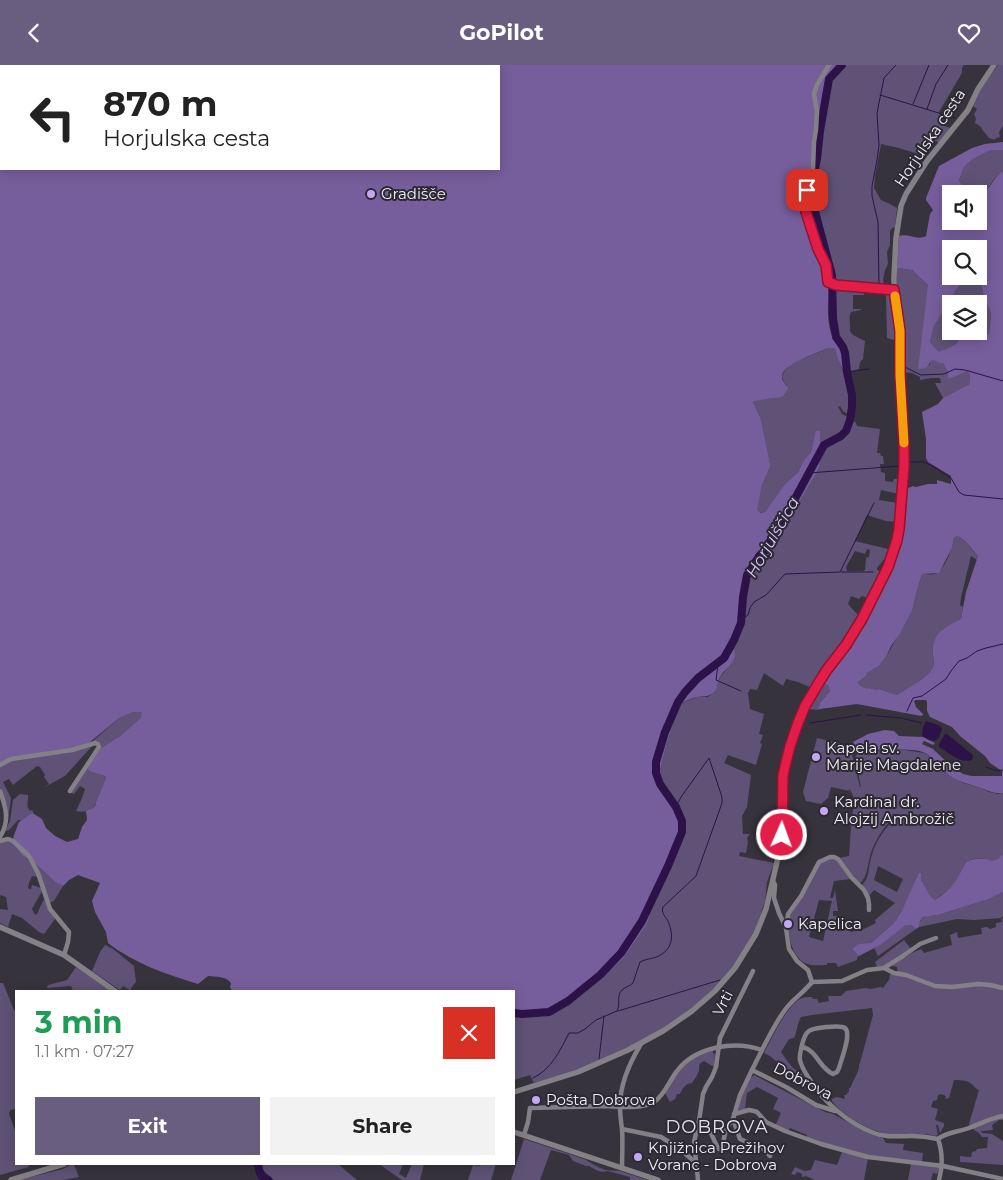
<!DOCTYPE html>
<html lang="en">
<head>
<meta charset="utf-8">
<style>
  body { margin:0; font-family:Montserrat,sans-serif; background:#f2f2f2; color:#222; height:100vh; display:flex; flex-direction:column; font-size:19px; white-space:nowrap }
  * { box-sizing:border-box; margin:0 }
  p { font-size:16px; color:#767676 }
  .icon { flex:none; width:28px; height:28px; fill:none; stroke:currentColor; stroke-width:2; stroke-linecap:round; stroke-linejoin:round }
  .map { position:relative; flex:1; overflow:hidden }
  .sheet { position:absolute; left:15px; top:925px; width:500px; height:175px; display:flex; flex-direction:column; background:#fff; border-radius:0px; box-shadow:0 2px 12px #0003 }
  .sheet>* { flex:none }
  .hud { position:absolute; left:0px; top:0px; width:500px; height:105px; box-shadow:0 2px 12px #0003; background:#fff; color:#222; overflow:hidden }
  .buttons { position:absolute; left:942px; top:120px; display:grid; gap:10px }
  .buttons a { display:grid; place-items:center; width:45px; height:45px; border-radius:0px; background:#fff; box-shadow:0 2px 12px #0003; font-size:25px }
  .pin { position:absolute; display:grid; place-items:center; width:42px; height:42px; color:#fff; margin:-21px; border-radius:10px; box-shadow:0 2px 8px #0006 }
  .me { position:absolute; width:55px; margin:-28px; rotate:2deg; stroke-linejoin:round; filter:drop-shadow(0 0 4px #0008) }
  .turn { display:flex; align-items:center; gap:18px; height:105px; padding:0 20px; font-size:22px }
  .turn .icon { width:65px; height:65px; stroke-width:2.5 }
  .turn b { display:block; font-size:35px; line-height:42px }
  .round { display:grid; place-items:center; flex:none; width:52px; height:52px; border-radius:0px; background:#f2f2f2 }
  .summary { display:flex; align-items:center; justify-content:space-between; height:85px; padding:0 20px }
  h1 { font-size:30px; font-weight:700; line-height:38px; color:#1e9e55 }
  .button { display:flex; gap:10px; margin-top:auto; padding:10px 20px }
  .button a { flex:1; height:58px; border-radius:0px; background:#6a5e80; color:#fff; font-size:20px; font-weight:700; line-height:58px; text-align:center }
  .button a+a { background:#f2f2f2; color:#222 }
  header { display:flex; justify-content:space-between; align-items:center; height:65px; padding:0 20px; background:#6a5e80; color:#fff; font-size:22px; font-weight:700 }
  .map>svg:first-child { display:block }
  .green { fill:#5f5276; fill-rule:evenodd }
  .forest { fill:#765e9c; fill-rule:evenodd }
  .water { fill:#2c1249 }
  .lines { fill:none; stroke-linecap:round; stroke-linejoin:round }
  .stream { stroke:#2c1249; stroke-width:1 }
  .river { stroke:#2c1249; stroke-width:8 }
  .minor { stroke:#838186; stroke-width:4.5 }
  .tertiary { stroke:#838186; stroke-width:5.5 }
  .route-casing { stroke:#92132f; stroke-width:12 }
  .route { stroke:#e11d48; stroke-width:9 }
  .slow { stroke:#f59e0b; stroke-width:9 }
  .poi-dot { fill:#c3a7f2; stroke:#2c2932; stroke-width:2 }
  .labels { text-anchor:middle; stroke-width:4; stroke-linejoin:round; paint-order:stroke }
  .street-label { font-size:15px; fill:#f0eef4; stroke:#2c2932 }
  .poi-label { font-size:15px; fill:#f0eef4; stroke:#2c2932; text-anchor:start }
  .water-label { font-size:16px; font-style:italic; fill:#dac7fd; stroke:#2c2932 }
  .quarter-label { font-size:18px; letter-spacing:1px; fill:#e6e2ed; stroke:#2c2932 }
</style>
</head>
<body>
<header><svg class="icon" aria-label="back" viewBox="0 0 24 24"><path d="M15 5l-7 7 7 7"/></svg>GoPilot<svg class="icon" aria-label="heart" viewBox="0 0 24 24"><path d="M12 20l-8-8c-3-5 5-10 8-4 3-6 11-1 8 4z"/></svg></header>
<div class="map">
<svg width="1003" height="1115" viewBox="0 0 1003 1115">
  <rect width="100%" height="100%" fill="#36333c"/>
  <g class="green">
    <path d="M849,0H964L962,3V8L939,47L943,61L951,63L938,79L937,76H935L926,88L927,91L929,90L928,92L899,83L881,79L875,111L874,123L881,135L890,139L897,143L895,162L891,164L890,167V180L887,187L888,199L885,205L883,215L884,219L881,222H877L876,220L865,218L862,221L834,217C840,205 819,156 815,140C813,132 812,122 814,114C816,105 819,97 821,88C821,83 821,78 821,72C822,67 823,62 824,57C824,47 820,36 823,27C826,18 842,4 849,0Z"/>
    <path d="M998,0H1003V61L999,67L1000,72L996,73L995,75L989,73C988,71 986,70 985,68C980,63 984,63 975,58L976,54L974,49L977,44L973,41L982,22Z"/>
    <path d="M1001,84L1003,85V106L995,113L985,127C974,130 965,125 959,115L964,102L973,94L991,85Z"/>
    <polygon points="897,203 912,205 928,220 929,301 931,296 934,294 943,298 948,308 967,306 970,310 969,320 968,322 956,326 943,333 935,318 941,318 940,313 932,313 920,315 920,312 912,308 903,307 902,266 897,231"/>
    <path d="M963,211H979L981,215L983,229L991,249L989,268L984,273L960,275L951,283L938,286L930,277L934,261L940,252L953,236L955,226L959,222L962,217ZM951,239H979V266H951Z"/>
    <path d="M835,224L864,228V230H853V244H861V245L851,247C848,254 851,260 850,266L853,270L865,276L863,294L860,297L859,304L852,306L848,304C848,297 848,287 844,281C842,277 838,273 837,268C833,255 834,237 835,224Z"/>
    <polygon points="880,225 891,227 897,262 897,290 894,288 894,275 887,273 886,231 884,228 880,227"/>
    <path d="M828,283H832L835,284L851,329L849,350L843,346L840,341L838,342L842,349L848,352C841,374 836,368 820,379V366L817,365L815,368L811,387L804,395L798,407L784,420L765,447L763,448L759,447L756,445L762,420L770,402V398L761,354L753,337L754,335L773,333L787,320L784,317L782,311C788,295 813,291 828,283Z"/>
    <path d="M852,354L856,358L857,361L880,364L877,388H880L881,391H883L884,399H880L881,407L885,408V416L893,417L894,414H900L899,429L881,425L879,435L898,438L897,457L886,456L867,450L855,476L892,485L890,490L885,493L877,503V505L883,508L870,534L862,531L859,534L851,531L848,539L858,550L856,559L843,581L812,623L798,617L786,614L783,621L764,608L757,625L750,624L748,628L750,644L764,649L759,669L763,670L760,678L762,679L756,700L728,690L724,698L751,710L747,742L742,751L743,769H750L747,773L748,778L746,788L740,787L739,791L774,798L767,817L765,836L756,864L739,894L715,923L698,938L682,950L646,974L575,1006L534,1018L530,1010L514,1015V950H542L560,944L571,932L601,914L624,893L647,859L650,851V844L660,822L665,812L678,742L667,727L659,710L666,681L670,669L669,657L670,646L678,640L687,636L697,632H708L714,627L720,612L731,599L734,593L732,576L736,572L740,569C742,565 745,559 745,554C745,532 743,513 759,495H764L769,491L820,396C818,378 836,379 845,369C849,365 850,360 852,354ZM867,484L870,485L869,492L866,493L865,505L863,506H847L846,502L855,486L865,489Z"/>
    <path d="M957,471C967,475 970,484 978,491L977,495L971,491C969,497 969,502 967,507C965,518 961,529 960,540L963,542L961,555C946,562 931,569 933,588C933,593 935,599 932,604C926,614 907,623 897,630L879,624L877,625L869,623L868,625C864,623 859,622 858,617L866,611L867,608L879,601L886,592L912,546L916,529L922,509C926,509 931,510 935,509C944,506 953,483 954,473Z"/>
    <path d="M824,618L828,619L830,626L820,638L818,645L809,644C813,634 816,624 824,618Z"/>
    <polygon points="133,647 142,647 142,653 120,671 101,683 100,678 98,676 93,676 118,654"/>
    <path d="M817,673L850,681L860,722H861L855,693L858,687L856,684L852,685L851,681L854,679C862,682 870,682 878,686L884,682L888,685L898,684L924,688L932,693L944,707L963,718L981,723L989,727L998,729L1003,728V789L999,794L992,797C985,791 973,793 966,797L958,815L949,824L935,835C927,830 927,821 921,815V808H920L901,847L894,858L871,878L854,882L852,884L859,891L857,893V895L838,902L836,898H827V900C821,900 812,901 807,899C789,891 788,866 789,849L819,800C824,794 828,794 836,794L851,814L834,816L830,833H833L835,825L838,846H833V851H839L840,860H850L851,867L858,865L860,866L876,858L875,855L895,838L874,825L869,831L862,820C870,813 868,800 872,790C875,779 882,767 890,759L889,757C882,765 876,775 872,785C868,794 868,813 860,818L852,812L839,793L849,791L851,762L850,760L855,736L850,724H849L850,726L831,722L828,733L821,739L806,736L803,727ZM878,801L903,814L897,827L874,815ZM819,835L832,836L823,876L809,872Z"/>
    <polygon points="93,680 65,711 43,723 49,719 44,712 45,710 40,702 37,701 13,720 9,714 3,717 11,733 8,754 5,738 0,722 0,702 10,696 47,690 66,688"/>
    <path d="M87,701L106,712V713L96,737C96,746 83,748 76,746L82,733L85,724L80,721L74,729L71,728V727Z"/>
    <path d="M20,729L28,730C29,736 25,740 30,746L32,745L34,749H30L22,755H18L9,765L5,766L10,756L13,735Z"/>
    <polygon points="5,776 15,777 18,785 30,794 38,812 32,811 29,818 28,823 30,824 31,824 32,820 41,823 42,826 32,844 35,850 37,849 44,834 55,854 44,869 39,867 22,853 12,849 8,862 0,858 0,844 8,845 6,832 0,830 0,777"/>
    <polygon points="36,800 55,817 63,821 54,836 49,838"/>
    <path d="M1003,827V851L1001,853L974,855L957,854L919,862C921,848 927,852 938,850L989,834Z"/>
    <polygon points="1003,853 1003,922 997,920 940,921 898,907 897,902 893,901 892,900 912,888 921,884 924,888 952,880 950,870 957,867 958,873 982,869 981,863 987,862 990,864 996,862 996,858 1002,857 1001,854"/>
    <polygon points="906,860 911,860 916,864 878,891 874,883"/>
    <polygon points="904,875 911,884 886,901 877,902 875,897"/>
    <polygon points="105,880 113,884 134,901 136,917 131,923 131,926 123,921 120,925 92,906 100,887"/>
    <polygon points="76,902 112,926 73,926 71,921 47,923 48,920 67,915"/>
    <path d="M890,909L904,911L932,921L978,920L1003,924V1049L970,1062L969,1059L979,1025C974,1023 974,1020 970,1018C967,1015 958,1015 954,1015L949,1033L945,1034L946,1031L941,1029L938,1030L937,1035L933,1036L931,1042L938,1044L935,1055L944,1058V1061L940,1068L938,1060H936L938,1070L935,1071L927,1069H885C867,1064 843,1051 832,1036V1034L836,1032L845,1034L844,1030H846L849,1026V1023L851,1022C853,1014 860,1007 859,999L860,998L873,950L872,943L812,950L801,952C797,959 797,967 794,973L789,974L781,987L788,997L793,1003L801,1008L809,1020L807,1021L770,991L764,988C771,974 787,941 800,934C804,932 807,932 812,932L813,934H817L819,938L829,936L828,931H841L846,926L866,923L870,924L881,922L883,923L889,915Z"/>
    <polygon points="0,918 3,918 14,945 16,947 16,1044 10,1045 9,1049 16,1068 16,1099 28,1099 29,1102 0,1110"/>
    <path d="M713,985V988L715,989L714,1002L704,996C697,1000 700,1000 699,1005C698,1010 694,1015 691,1019L690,1018C685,1020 682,1024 680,1029H677L675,1034L670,1037L665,1028C671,1018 678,1004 687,997C694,991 705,988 713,985Z"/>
    <path d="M754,1010L825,1047L833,1049L868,1068L883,1073L886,1078L904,1079L903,1085L923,1088L922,1097L868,1091L836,1083L807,1072V1070L790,1063L788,1066L775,1061L781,1048L773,1044L778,1033L757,1022L747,1028L745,1044L738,1045C739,1033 744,1017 754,1010Z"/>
    <polygon points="1003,1052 1003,1055 999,1055 992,1060 993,1065 981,1066 982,1068 992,1069 1003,1076 1003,1100 960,1097 960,1091 971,1092 972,1087 976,1086 977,1084 987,1083 988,1072 982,1072 979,1068 974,1065 974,1063"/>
    <polygon points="524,1074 584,1094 596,1101 605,1105 620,1106 647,1115 630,1115 630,1112 608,1106 602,1107 596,1105 589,1101 586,1101 573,1096 569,1090 551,1085 540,1115 511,1115"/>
    <polygon points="842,1087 868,1093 864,1115 815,1115 806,1111 802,1112 802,1109 797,1107 795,1110 791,1109 795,1102 805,1106 811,1105 815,1095 837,1100"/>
    <polygon points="72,1099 74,1100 79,1112 63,1115 19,1115 63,1104"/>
    <polygon points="261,1099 340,1099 339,1100 357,1115 274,1115 262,1104"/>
    <polygon points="379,1099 403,1099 399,1109 406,1113 412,1099 424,1099 420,1115 402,1115"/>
    <polygon points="481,1099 496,1099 491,1115 468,1115 473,1100 480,1101"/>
    <polygon points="911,1099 940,1102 937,1109 933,1108 931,1115 908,1115"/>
  </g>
  <g class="forest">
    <path d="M0,0H849C842,4 826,18 823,27C820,36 824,47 824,57C823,62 822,67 821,72C821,78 821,83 821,88C819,97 816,105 814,114C812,122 813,132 815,140C819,156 840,205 834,217L831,216C828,233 826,251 831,268C833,273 837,276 840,280C845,286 845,300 844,307L838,294L835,284L832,283H828C818,288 779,300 782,313C783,318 787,319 788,324L783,331L781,332L754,336L753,337L761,354L770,398V402L762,420L757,445L761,448L765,447L784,420L798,407L804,395L811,387L815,368L817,365L820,366V379C818,385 820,391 820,397C819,402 817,406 815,410L783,464L769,491L766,495H759C749,506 745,523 744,538C744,545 746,553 744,561C742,570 736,569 733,575C730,580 735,585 735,590C734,600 724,604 720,612C717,616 718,622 715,626C710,632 704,631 697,632C688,634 677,640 670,646L669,657L670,669L666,681L659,710L667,727L678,742L683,755L684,763L680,778L673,795L650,844V851L647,859L624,893L601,914L571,932L560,944L542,950H514V926H232L230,922L231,918C226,911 216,912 208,911L198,919C166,909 135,899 108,878L106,867L95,847L92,836L100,818L78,810L69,815L63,821L55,817L30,794L23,791L18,785L13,774L14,770L19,757L30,749H34L42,754L46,763L55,771L67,777L78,774L82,762L87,755L86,746C92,744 96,743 96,737L106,713L105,711L90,706L88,704L89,700L101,683L120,671L141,653L142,647H133L118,654L90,677L71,684L0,698ZM1,1H499V104H1Z"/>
    <path d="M1003,77V85H991L973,94L964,102L959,115C965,125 972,127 983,129C991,122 994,112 1003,106V728C994,729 989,726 981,723C968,719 955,716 945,707C938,701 934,693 925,688C917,684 906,685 898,684L896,686H890L884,682L876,686C871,682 860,682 854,679L853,677L868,669L885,665L894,666L899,671L923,672L935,678L933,680L924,676L922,679L933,684L950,700L963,709L971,711H1002V706L990,698L985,691L960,671L952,662L930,652L927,646V637L926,635H916L914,636L916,642L923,649V650L921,651L857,639L820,644L818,645L820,638L830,626L828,620L824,618L864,557L877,533L895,494L898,479L904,425L913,421L916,422L928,419H937V415L951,419V411L928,397L926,393V374L922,347L938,339L943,333L956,326L969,320L970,310L967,306L949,314L948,313V308L943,298H939L934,295L931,296L926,303L918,304L928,220L912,205L897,203L899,171C908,168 918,176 926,171L930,149L933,145L926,135V133L939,101L972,83L985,79ZM951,129H979V156H951ZM951,184H979V211L981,215L983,229L991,249L989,268L984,273L959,275C954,282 947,284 938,286L930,277L934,261L940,252L953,236L955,226L959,222L962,217L963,211H951ZM957,471C967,475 971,484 978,491L966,527L961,554C946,562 931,568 933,588C933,593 935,599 932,604C926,614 907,623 897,630L879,624L877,625L869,623L868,624C864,623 859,621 858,617L866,611L867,608L879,601L886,592L891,581L899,570L912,546L916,529L922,509L939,508L952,483L954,473Z"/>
    <path d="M1003,789V827L989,834L938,850L923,852L920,856L919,862L916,864L911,860H906L880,880L859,891L852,884L854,882L859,879L871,878L894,858L901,847L919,808H921V815C927,821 927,830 935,835C953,823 957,815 966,797C973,793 985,792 992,796L998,794Z"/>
  </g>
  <g class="water">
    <path d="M926,656L938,660L942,663C938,679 934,678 922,671L923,662Z"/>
    <path d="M945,669H947L973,690L972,695C961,699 949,688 939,682V679Z"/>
  </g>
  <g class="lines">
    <g class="stream">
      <polyline points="880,30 955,53"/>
      <polyline points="913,39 929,0"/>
      <polyline points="927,44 936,19 948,0"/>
      <polyline points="879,220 878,157 872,131 872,121 877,95 879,80 877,48 884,13 896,0"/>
      <polyline points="832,222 875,228 877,227"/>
      <polyline points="905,302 921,310 944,309 955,304 965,305 1003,316"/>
      <polyline points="847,307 869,304"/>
      <polyline points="908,397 924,397 932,401 951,413 959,427 964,430 1003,434"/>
      <polyline points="809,408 900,401"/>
      <polyline points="841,507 873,507"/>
      <polyline points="741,555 748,550 750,543 754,537 766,530 785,509 840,507 874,438"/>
      <polyline points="718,599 716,615 741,626"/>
      <polyline points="907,646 913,633 922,631 946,614 951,606 959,596 967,593 977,586 986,583 1003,579"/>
      <polyline points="866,650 901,653 922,658"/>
      <polyline points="810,658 861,650"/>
      <polyline points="986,702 997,706 1003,705"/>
      <polyline points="618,946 720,915"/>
      <polyline points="599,994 604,951"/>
      <path d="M533,1013C551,1005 561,984 569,968H578L585,964L596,955L617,946C621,938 616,931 622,925C625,922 630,921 633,918L640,897C647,893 656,894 662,889C674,881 673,868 668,856C665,851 661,848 663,842L696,811L722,738V732L709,693L681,732L676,742"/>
    </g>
    <g class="river">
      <polyline points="514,948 522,949 549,947 568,936 600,910 621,888 642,856 668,801 682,767 682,756 676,742 660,719 656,708 656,697 665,667 678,637 685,627 698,613 724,593 734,575 741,558 743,532 747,510 760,490 766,485 774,467 784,454 824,380 841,371 846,366 850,355 852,342 852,330 847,307 845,288 843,282 836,272 833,253 832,210 810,128 817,94 820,66 829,14 842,0"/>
      <path d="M258,1099C260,1108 259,1111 268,1115"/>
    </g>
    <g class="minor">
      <polyline points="829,0 817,20 814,29 817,47 816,65 814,77 813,104 805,135 806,147 811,166 817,184 826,200 828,217 836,220 894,225"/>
      <polyline points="0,700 11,694 72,685 95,678 98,679 99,682 70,726"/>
      <path d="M0,726C6,743 10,756 0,772"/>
      <polyline points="0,776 8,774 13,776 29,791 38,808 50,844 69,867 68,877 64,890"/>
      <polyline points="786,863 788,849 801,831 819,797 830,792 834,792 838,794 852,813 864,825 868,833 869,839 869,845"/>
      <polyline points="884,903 894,908 906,910 935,921 952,922 978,919 990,920 1003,923"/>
      <polyline points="812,917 842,916 867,905 884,903 903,891 920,879 936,873"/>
      <path d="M802,982C817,985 819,1003 833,1009L837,1007L839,1003C841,995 852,969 845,963C840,960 832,962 826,962C811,964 806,963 802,980C801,985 799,990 800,995C801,1001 805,1007 808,1012C824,1037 846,1057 874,1068C886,1073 899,1071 911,1071C921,1071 929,1072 938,1074C943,1088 943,1100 939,1115"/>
      <polyline points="762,985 752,1005 786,1022 816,1040 835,1046"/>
      <polyline points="734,1049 749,1045 754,1046 757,1047 766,1057 785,1066 821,1079 868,1092 943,1101 1003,1114"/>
      <polyline points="733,1054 740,1074 763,1084 770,1091"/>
      <path d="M699,1056C710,1059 712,1073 717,1081L719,1084H722L726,1063L733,1054L740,1030L752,1005"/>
      <polyline points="622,1064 661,1072 680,1084 696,1098"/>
      <path d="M524,1070L528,1057L530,1043L608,1041C620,1042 644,1044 654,1037C665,1030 669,1016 677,1006C695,982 734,975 762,985C769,971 779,951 789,940C796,932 805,926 812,917L808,905L797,896L789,884L786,863L779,848L774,833L775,820L773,816"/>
      <path d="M938,1074C946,1067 958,1067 969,1063C980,1059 991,1053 1003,1051"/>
      <path d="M622,1103C622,1090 623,1077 622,1064C621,1057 620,1049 620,1041C620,1019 630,997 641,979"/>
      <polyline points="698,1115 694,1077 699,1056 703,1029 706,1022 712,1012 716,1002 720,973 753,906"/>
    </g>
    <g class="tertiary">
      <polyline points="0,862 64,890 115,926"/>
      <polyline points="514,1027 578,1007 628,985 663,966 692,946 715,926 735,903 756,869 766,844 780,784 783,755 783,710 789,681 801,649 811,630 826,606 846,580 873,534 891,494 897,475 899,464 904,402 900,266 894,225 894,212 896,173 901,141 906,129 927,96 968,45 978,24 994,0"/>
      <polyline points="514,1067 658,1115"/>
      <polyline points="11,1115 64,1099"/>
    </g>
  </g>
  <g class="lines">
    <defs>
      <polyline id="route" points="782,770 783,710 790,681 798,658 805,641 818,619 826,606 846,580 862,554 888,502 897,475 899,464 904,402 904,383 900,310 900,266 894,225 836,220 828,217 826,200 818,184 806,147 805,135 807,125"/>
    </defs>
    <use href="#route" class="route-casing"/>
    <use href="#route" class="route"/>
    <polyline class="slow" points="895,231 900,266 900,310 904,378"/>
  </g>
  <g class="poi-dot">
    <circle cx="371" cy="129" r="5"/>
    <circle cx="816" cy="692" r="5"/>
    <circle cx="824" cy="746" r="5"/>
    <circle cx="788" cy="859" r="5"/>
    <circle cx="536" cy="1035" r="5"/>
    <circle cx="638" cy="1092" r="5"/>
  </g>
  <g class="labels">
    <g class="street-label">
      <text transform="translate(930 73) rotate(-56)" y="5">Horjulska cesta</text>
      <text transform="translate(723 938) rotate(-63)" y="5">Vrti</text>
      <text transform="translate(803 1016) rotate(27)" y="5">Dobrova</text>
    </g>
    <g class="poi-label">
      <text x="381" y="134">Gradišče</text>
      <text x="826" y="688">Kapela sv.<tspan x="826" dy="17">Marije Magdalene</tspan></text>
      <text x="834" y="742">Kardinal dr.<tspan x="834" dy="17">Alojzij Ambrožič</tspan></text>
      <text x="798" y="864">Kapelica</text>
      <text x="546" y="1040">Pošta Dobrova</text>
      <text x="648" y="1088">Knjižnica Prežihov<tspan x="648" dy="17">Voranc - Dobrova</tspan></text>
    </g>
    <g class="water-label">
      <text transform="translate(772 472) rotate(-60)" y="6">Horjulščica</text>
    </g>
    <g class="quarter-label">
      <text x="717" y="1068">DOBROVA</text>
    </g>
  </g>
</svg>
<div class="buttons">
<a><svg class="icon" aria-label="sound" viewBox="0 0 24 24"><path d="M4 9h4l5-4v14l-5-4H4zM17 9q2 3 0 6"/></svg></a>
<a><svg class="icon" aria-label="search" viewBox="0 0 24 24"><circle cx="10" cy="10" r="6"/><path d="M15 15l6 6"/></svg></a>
<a><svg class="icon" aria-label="layers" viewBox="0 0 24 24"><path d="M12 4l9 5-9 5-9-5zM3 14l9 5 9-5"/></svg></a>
</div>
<div class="pin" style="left:807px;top:125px;background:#d93025"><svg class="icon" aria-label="arrive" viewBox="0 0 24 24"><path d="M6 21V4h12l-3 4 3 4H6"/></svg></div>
<svg class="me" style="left:782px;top:770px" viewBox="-20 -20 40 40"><circle r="17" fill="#e11d48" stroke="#fff" stroke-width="3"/><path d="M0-11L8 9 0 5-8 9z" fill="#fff"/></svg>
<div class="hud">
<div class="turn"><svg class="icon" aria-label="left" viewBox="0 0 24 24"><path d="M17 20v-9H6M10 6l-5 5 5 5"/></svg><div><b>870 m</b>Horjulska cesta</div></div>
</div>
<section class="sheet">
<div class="summary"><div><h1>3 min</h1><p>1.1 km · 07:27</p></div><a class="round" style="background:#d93025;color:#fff"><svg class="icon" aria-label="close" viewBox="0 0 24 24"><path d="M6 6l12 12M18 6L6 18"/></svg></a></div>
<div class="button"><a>Exit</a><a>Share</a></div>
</section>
</div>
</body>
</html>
